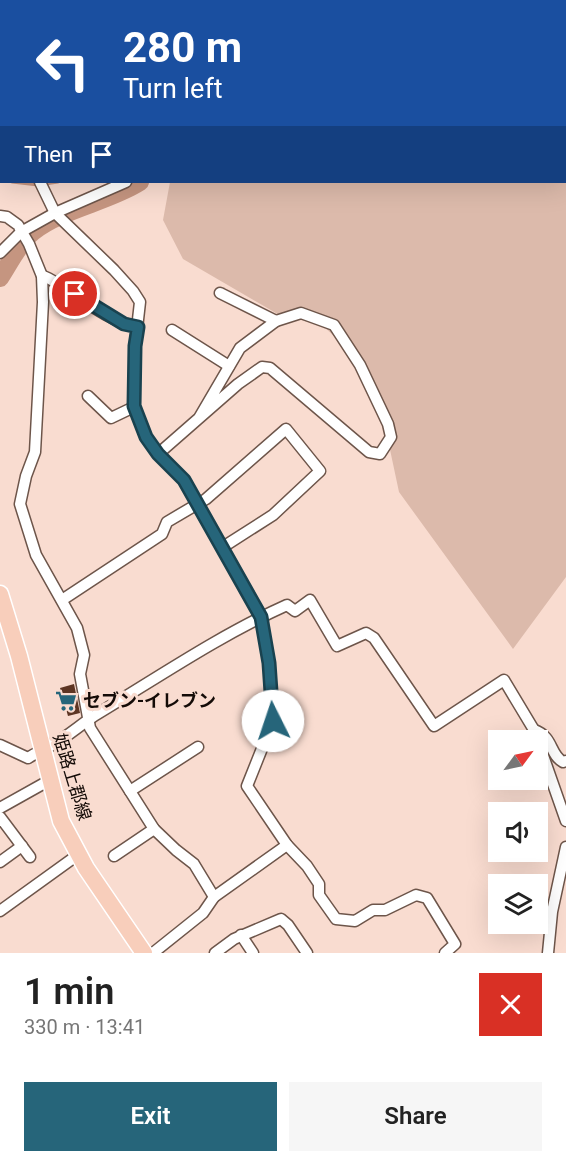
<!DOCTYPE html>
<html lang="en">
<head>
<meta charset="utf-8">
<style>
  body { margin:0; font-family:Roboto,"Noto Sans JP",sans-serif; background:#f6f6f6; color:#222; height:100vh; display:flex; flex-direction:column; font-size:22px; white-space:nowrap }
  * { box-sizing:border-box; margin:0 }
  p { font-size:20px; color:#767676 }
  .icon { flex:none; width:33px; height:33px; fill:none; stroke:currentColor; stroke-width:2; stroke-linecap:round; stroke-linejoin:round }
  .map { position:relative; height:953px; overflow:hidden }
  .details { display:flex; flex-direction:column; background:#fff; flex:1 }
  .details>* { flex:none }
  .top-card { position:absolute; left:0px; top:0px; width:567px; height:183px; box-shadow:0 6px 24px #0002; background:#1a4fa0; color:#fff; overflow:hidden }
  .needle { width:39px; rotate:57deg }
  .buttons { position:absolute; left:488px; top:730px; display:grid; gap:12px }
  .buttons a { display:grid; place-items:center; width:60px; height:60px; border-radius:0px; background:#fff; box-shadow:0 6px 24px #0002; font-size:30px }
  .pin { position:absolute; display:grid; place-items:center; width:51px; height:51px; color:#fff; margin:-26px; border:3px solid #fff; border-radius:50%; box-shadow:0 2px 6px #0007 }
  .me { position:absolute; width:66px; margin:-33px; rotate:356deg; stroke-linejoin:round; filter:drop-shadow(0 0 4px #0008) }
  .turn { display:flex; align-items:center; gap:21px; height:126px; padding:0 24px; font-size:27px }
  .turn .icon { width:78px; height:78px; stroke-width:2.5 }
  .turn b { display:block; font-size:42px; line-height:51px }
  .then { display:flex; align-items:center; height:57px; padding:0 24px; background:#0003; gap:12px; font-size:22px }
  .round { display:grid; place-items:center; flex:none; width:63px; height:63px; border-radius:0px; background:#f6f6f6 }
  .head { display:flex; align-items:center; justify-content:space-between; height:102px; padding:0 24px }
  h1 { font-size:36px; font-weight:600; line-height:45px }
  .primary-button { display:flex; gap:12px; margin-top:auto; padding:12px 24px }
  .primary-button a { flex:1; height:69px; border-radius:0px; background:#26657a; color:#fff; font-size:24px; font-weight:600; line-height:69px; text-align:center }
  .primary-button a+a { background:#f6f6f6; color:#222 }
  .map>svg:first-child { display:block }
  .green { fill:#dcbaab }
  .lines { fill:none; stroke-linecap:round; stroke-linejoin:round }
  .stream { stroke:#c59580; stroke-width:3 }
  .river { stroke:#c59580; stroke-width:18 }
  .building { fill:#5d3523 }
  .street-casing { stroke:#6d554a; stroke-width:13 }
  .primary-casing { stroke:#fff; stroke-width:19 }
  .street { stroke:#fff; stroke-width:10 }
  .primary { stroke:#f8cebb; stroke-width:16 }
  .route-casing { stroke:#19424f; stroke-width:15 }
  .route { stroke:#26657a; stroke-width:10 }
  .labels { text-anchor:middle; stroke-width:6; stroke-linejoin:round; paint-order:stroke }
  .poi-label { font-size:18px; font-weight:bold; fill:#140b07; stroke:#f9dcd0; text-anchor:start }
  .street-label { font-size:18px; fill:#140b07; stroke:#f9dcd0 }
</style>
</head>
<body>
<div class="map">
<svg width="566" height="953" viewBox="0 0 566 953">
  <rect width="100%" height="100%" fill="#f9dcd0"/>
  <g class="green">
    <polygon points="333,0 527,0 332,1"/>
    <polygon points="533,0 566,0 566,577 513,649 399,492 382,412 362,362 321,324 281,316 183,259 163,220 170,182 566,182 566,2 530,1"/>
  </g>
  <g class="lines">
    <g class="stream">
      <polyline points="312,2 313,0"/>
      <polyline points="0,179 2,180"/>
      <polyline points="12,182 38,185"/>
      <polyline points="45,184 58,182"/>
    </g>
    <path class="river" d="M0,278C10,263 19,243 33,232C62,209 109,202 140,182"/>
  </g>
  <polygon class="building" points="74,684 80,713 68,716 60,688"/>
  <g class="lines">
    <defs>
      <g id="street">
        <polyline points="276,0 277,2"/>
        <polyline points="325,2 326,0"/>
        <polyline points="0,96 2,99"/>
        <polyline points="0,133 2,132"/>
        <polyline points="40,182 55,213 114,270 133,291 140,302 135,346 134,407 146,437 158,454 184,480 261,617 269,663 273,721 247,786 287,845 307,866 319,884 319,895 336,919 355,921 373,910 385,910 416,895 427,898 455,944 445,953"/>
        <polyline points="0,216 7,217 18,225 29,244 42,276 43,302 35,452 26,476 20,504 36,555 77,628 84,655 80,674 90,728 154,829 176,850 194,864 214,897"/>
        <polyline points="0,253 21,232 55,213 126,182"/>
        <path d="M42,276C51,278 55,283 62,287C84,301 113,323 138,327"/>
        <polyline points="220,293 276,321"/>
        <polyline points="172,330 229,366"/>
        <polyline points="88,396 111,418 134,407"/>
        <polyline points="158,454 238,384 262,367 270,368 369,452 380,454 391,437 388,424 360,365 334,325 301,313 276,321 240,348 199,418"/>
        <polyline points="62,600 162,534 167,522 206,499 286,429 320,471 273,515 223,547"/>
        <path d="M534,730C554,737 549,754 563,762L566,761"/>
        <path d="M0,745L28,758C37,752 44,750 52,745C67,737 80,725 94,716C157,678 220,635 287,605L295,611L310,600L337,646L366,633L374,638L434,726L504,680L534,730L566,821"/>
        <polyline points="130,791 198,747"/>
        <polyline points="0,808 50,780"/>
        <polyline points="0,817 30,857"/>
        <polyline points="114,856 154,829"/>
        <polyline points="0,862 22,846"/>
        <polyline points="0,911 79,854"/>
        <polyline points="241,935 253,953"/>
        <polyline points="153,953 203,913 214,897 287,845"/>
        <polyline points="215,953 234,939 281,919 288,925 307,953"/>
        <polyline points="548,953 552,912 566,847"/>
      </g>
      <polyline id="primary" points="0,594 19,656 61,821 86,868 144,953"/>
    </defs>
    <use href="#street" class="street-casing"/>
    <use href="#primary" class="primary-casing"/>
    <use href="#street" class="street"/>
    <use href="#primary" class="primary"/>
  </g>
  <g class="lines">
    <defs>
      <polyline id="route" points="75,294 124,324 138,327 135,346 134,406 146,437 158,454 184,480 261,617 269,663 273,721"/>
    </defs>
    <use href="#route" class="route-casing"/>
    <use href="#route" class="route"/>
  </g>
  <defs>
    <symbol id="supermarket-bare" viewBox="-9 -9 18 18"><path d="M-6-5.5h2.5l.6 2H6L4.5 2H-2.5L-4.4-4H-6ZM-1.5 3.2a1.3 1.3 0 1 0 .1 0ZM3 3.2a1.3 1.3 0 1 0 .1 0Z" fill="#26657a" stroke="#f9dcd0" stroke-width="2.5" paint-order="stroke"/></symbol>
  </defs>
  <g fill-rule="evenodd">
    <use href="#supermarket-bare" x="51" y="686" width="30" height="30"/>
  </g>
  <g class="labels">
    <g class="poi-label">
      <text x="83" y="707">セブン-イレブン</text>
    </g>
    <g class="street-label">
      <text transform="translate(72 777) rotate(73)" y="6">姫路上郡線</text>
    </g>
  </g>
</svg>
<div class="buttons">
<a><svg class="needle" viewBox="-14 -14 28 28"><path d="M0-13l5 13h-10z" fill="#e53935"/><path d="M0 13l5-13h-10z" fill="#767676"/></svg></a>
<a><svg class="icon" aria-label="sound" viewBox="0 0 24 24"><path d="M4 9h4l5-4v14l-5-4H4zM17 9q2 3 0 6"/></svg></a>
<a><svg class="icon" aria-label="layers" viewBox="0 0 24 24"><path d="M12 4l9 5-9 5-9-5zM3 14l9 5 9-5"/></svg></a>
</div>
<div class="pin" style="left:75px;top:294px;background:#d93025"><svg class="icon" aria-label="arrive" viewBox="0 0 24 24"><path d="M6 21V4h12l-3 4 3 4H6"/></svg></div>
<svg class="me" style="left:273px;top:721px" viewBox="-20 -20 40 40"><circle r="19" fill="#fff"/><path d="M0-13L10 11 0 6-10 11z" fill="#26657a"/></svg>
<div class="top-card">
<div class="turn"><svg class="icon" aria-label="left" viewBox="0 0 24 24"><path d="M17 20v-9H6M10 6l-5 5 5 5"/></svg><div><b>280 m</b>Turn left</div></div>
<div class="then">Then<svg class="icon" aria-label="arrive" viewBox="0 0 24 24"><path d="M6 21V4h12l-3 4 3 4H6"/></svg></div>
</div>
</div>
<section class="details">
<div class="head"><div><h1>1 min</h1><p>330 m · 13:41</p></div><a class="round" style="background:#d93025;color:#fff"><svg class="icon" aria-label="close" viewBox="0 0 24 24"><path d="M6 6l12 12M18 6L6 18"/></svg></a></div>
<div class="primary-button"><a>Exit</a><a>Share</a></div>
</section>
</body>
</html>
